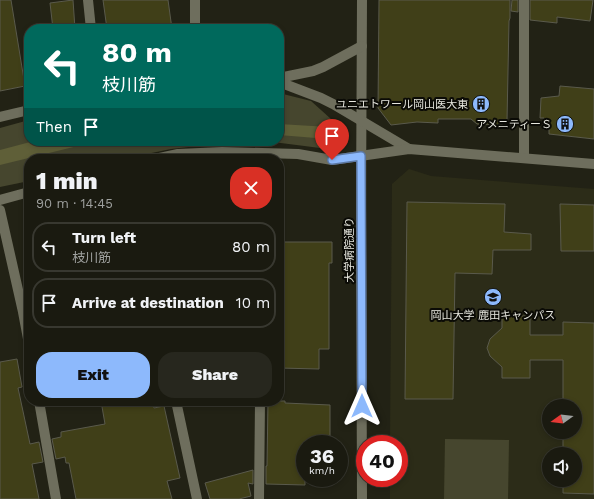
<!DOCTYPE html>
<html lang="en">
<head>
<meta charset="utf-8">
<style>
  body { margin:0; font-family:"Work Sans","Noto Sans JP",sans-serif; background:#27271e; color:#f1f3f6; height:100vh; display:flex; flex-direction:column; font-size:15px; white-space:nowrap }
  * { box-sizing:border-box; margin:0 }
  p { font-size:13px; color:#9fa19f }
  .icon { flex:none; width:22px; height:22px; fill:none; stroke:currentColor; stroke-width:2; stroke-linecap:round; stroke-linejoin:round }
  .map { position:relative; flex:1; overflow:hidden }
  .details { position:absolute; left:24px; top:154px; width:260px; height:252px; display:flex; flex-direction:column; background:#1a1a10; border-radius:16px; box-shadow:0 2px 6px #0003,0 0 0 1px #383830 }
  .details>* { flex:none }
  .hud { position:absolute; left:24px; top:24px; width:260px; height:122px; border-radius:16px; box-shadow:0 2px 6px #0003,0 0 0 1px #383830; background:#00695c; color:#fff; overflow:hidden }
  .needle { width:26px; rotate:255deg }
  .controls { position:absolute; left:542px; top:399px; display:grid; gap:8px }
  .controls a { display:grid; place-items:center; width:40px; height:40px; border-radius:50%; background:#1a1a10; box-shadow:0 2px 6px #0003,0 0 0 1px #383830; font-size:20px }
  .speed { position:absolute; left:296px; top:435px; display:flex; gap:8px; font-size:20px; font-weight:700; text-align:center }
  .speed>* { display:grid; place-content:center; width:52px; height:52px; border-radius:50%; background:#1a1a10; box-shadow:0 2px 6px #0003,0 0 0 1px #383830; line-height:1 }
  .speed small { font-size:10px; font-weight:400 }
  .speed .limit { border:6px solid #d22; background:#fff; color:#111 }
  .pin { position:absolute; display:grid; place-items:center; width:34px; height:34px; color:#fff; margin:-41px -17px; border-radius:50% 50% 50% 0; rotate:-45deg; box-shadow:0 0 4px #0007 }
  .pin .icon { rotate:45deg }
  .me { position:absolute; width:44px; margin:-22px; rotate:0deg; stroke-linejoin:round; filter:drop-shadow(0 0 3px #0008) }
  .turn { display:flex; align-items:center; gap:14px; height:84px; padding:0 12px; font-size:18px }
  .turn .icon { width:52px; height:52px; stroke-width:2.5 }
  .turn b { display:block; font-size:28px; line-height:34px }
  .then { display:flex; align-items:center; height:38px; padding:0 12px; background:#0003; gap:8px; font-size:15px }
  .round { display:grid; place-items:center; flex:none; width:42px; height:42px; border-radius:16px; background:#27271e }
  .head { display:flex; align-items:center; justify-content:space-between; height:68px; padding:0 12px }
  h1 { font-size:24px; font-weight:800; line-height:30px }
  .primary-button { display:flex; gap:8px; margin-top:auto; padding:8px 12px }
  .primary-button a { flex:1; height:46px; border-radius:16px; background:#8db9fc; color:#111; font-size:16px; font-weight:800; line-height:46px; text-align:center }
  .primary-button a+a { background:#27271e; color:#f1f3f6 }
  ul { padding:0; list-style:none }
  li { display:flex; align-items:center; gap:12px; height:50px; margin:0 8px 6px; padding:0 4px; border:2px solid #383830; border-radius:16px }
  li div { flex:1 }
  li b { display:block; font-size:15px }
  li em { font-style:normal }
  .map>svg:first-child { display:block }
  .built { fill:#2c2c18; fill-rule:evenodd }
  .green { fill:#46462e }
  .water { fill:#5f5f38 }
  .building { fill:#403f18; stroke:#5a5a4c }
  .lines { fill:none; stroke-linecap:round; stroke-linejoin:round }
  .minor { stroke:#6e6e5d; stroke-width:10 }
  .route-casing { stroke:#5c78a4; stroke-width:10 }
  .route { stroke:#8db9fc; stroke-width:7 }
  .labels { text-anchor:middle; stroke-width:4; stroke-linejoin:round; paint-order:stroke }
  .poi-label { font-size:11px; fill:#e7e7df; stroke:#0b0b06; text-anchor:end }
  .street-label { font-size:11px; fill:#e7e7df; stroke:#0b0b06 }
</style>
</head>
<body>
<div class="map">
<svg width="594" height="499" viewBox="0 0 594 499">
  <rect width="100%" height="100%" fill="#222215"/>
  <path class="built" d="M409,169L431,176L594,189V499H390V478H399V444H390L392,184ZM549,406H575V432H549ZM549,454H575V480H549Z"/>
  <g class="green">
    <polygon points="279,93 311,101 331,119 331,142 327,145 320,148 273,142 224,143 171,149 122,159 29,159 29,181 0,187 0,128 29,120 29,141 279,141"/>
    <polygon points="445,439 509,440 508,499 444,499"/>
  </g>
  <g class="water">
    <polygon points="279,124 329,127 328,139 279,135"/>
    <polygon points="34,141 98,141 0,165 0,150"/>
  </g>
  <g class="building">
    <polygon points="0,0 11,0 25,86 0,91"/>
    <polygon points="73,0 75,29 53,29 50,3"/>
    <polygon points="103,0 168,0 172,29 107,29"/>
    <polygon points="379,0 510,0 510,18 509,21 507,121 503,121 502,125 477,124 471,119 438,119 438,123 417,122 391,125 378,108"/>
    <polygon points="512,0 518,0 518,12 511,11"/>
    <polygon points="530,0 593,0 590,21 557,17 557,23 530,20"/>
    <polygon points="560,86 594,89 594,139 549,134 549,129 543,129 544,118 540,118 541,98 559,96"/>
    <polygon points="407,202 505,204 504,232 531,234 531,250 493,250 492,274 455,273 453,399 405,399"/>
    <polygon points="560,204 594,205 594,251 561,251"/>
    <polygon points="279,242 332,242 332,263 329,263 329,349 319,349 319,369 279,368"/>
    <polygon points="502,316 530,316 530,335 563,335 563,322 594,323 594,494 563,493 563,480 575,480 575,454 563,454 563,432 575,432 575,406 563,406 563,360 530,360 530,378 502,378 502,367 490,356 487,348 490,339 502,328"/>
    <polygon points="17,359 22,387 18,388 30,444 39,442 43,462 32,464 39,499 0,499 0,362"/>
    <polygon points="101,401 152,401 154,408 164,406 180,478 167,481 172,499 76,499 69,463 66,463 65,457 56,459 52,439 61,437 61,432 105,424"/>
    <polygon points="268,401 285,401 285,403 330,405 330,444 305,444 305,485 266,484 266,466 267,466"/>
    <polygon points="253,470 253,484 248,483 251,496 239,499 210,499 205,483"/>
  </g>
  <g class="lines">
    <g class="minor">
      <polyline points="88,0 91,29"/>
      <polyline points="362,0 361,206 362,499"/>
      <polyline points="195,29 195,0"/>
      <polyline points="279,78 313,71 323,67 362,46"/>
      <polyline points="279,82 321,98 333,104 409,149"/>
      <polyline points="0,117 29,110"/>
      <polyline points="524,158 524,0"/>
      <polyline points="155,159 178,154 222,152 298,154 332,160 409,149 594,164"/>
      <polyline points="0,200 29,192"/>
      <polyline points="0,210 23,312 29,344"/>
      <polyline points="39,401 56,499"/>
      <polyline points="176,401 197,499"/>
      <polyline points="259,499 260,401"/>
    </g>
  </g>
  <g class="lines">
    <defs>
      <polyline id="route" points="332,160 361,156 362,406"/>
    </defs>
    <use href="#route" class="route-casing"/>
    <use href="#route" class="route"/>
  </g>
  <defs>
    <symbol id="building-disc" viewBox="-11 -11 22 22"><circle r="9.5" fill="#8db9fc" stroke="#0b0b06"/><path d="M-4-6H4V6H1V3H-1V6H-4ZM-2.5-4.3h1.7v1.8h-1.7ZM.8-4.3h1.7v1.8H.8ZM-2.5-1h1.7V.8h-1.7ZM.8-1h1.7V.8H.8Z" fill="#111"/></symbol>
    <symbol id="university-disc" viewBox="-11 -11 22 22"><circle r="9.5" fill="#8db9fc" stroke="#0b0b06"/><path d="M0-5L7-2L0 1L-7-2ZM-4 1L0 2.5L4 1V4Q0 6-4 4Z" fill="#111"/></symbol>
  </defs>
  <g fill-rule="evenodd">
    <use href="#building-disc" x="471" y="94" width="20" height="20"/>
    <use href="#building-disc" x="555" y="114" width="20" height="20"/>
    <use href="#university-disc" x="483" y="287" width="20" height="20"/>
  </g>
  <g class="labels">
    <g class="poi-label">
      <text x="468" y="108">ユニエトワール岡山医大東</text>
      <text x="552" y="128">アメニティーＳ</text>
      <text x="493" y="319" text-anchor="middle">岡山大学 鹿田キャンパス</text>
    </g>
    <g class="street-label">
      <text transform="translate(349 250) rotate(-90)" y="4">大学病院通り</text>
    </g>
  </g>
</svg>
<div class="controls">
<a><svg class="needle" viewBox="-14 -14 28 28"><path d="M0-13l5 13h-10z" fill="#e53935"/><path d="M0 13l5-13h-10z" fill="#9fa19f"/></svg></a>
<a><svg class="icon" aria-label="sound" viewBox="0 0 24 24"><path d="M4 9h4l5-4v14l-5-4H4zM17 9q2 3 0 6"/></svg></a>
</div>
<div class="speed"><div>36<small>km/h</small></div><div class="limit">40</div></div>
<div class="pin" style="left:332px;top:160px;background:#d93025"><svg class="icon" aria-label="arrive" viewBox="0 0 24 24"><path d="M6 21V4h12l-3 4 3 4H6"/></svg></div>
<svg class="me" style="left:362px;top:406px" viewBox="-20 -20 40 40"><path d="M0-17L14 15 0 8-14 15z" fill="#8db9fc" stroke="#fff" stroke-width="4"/></svg>
<div class="hud">
<div class="turn"><svg class="icon" aria-label="left" viewBox="0 0 24 24"><path d="M17 20v-9H6M10 6l-5 5 5 5"/></svg><div><b>80 m</b>枝川筋</div></div>
<div class="then">Then<svg class="icon" aria-label="arrive" viewBox="0 0 24 24"><path d="M6 21V4h12l-3 4 3 4H6"/></svg></div>
</div>
<section class="details">
<div class="head"><div><h1>1 min</h1><p>90 m · 14:45</p></div><a class="round" style="background:#d93025;color:#fff"><svg class="icon" aria-label="close" viewBox="0 0 24 24"><path d="M6 6l12 12M18 6L6 18"/></svg></a></div>
<ul>
<li><svg class="icon" aria-label="left" viewBox="0 0 24 24"><path d="M17 20v-9H6M10 6l-5 5 5 5"/></svg><div><b>Turn left</b><p>枝川筋</p></div><em>80 m</em></li>
<li><svg class="icon" aria-label="arrive" viewBox="0 0 24 24"><path d="M6 21V4h12l-3 4 3 4H6"/></svg><div><b>Arrive at destination</b></div><em>10 m</em></li>
</ul>
<div class="primary-button"><a>Exit</a><a>Share</a></div>
</section>
</div>
</body>
</html>
